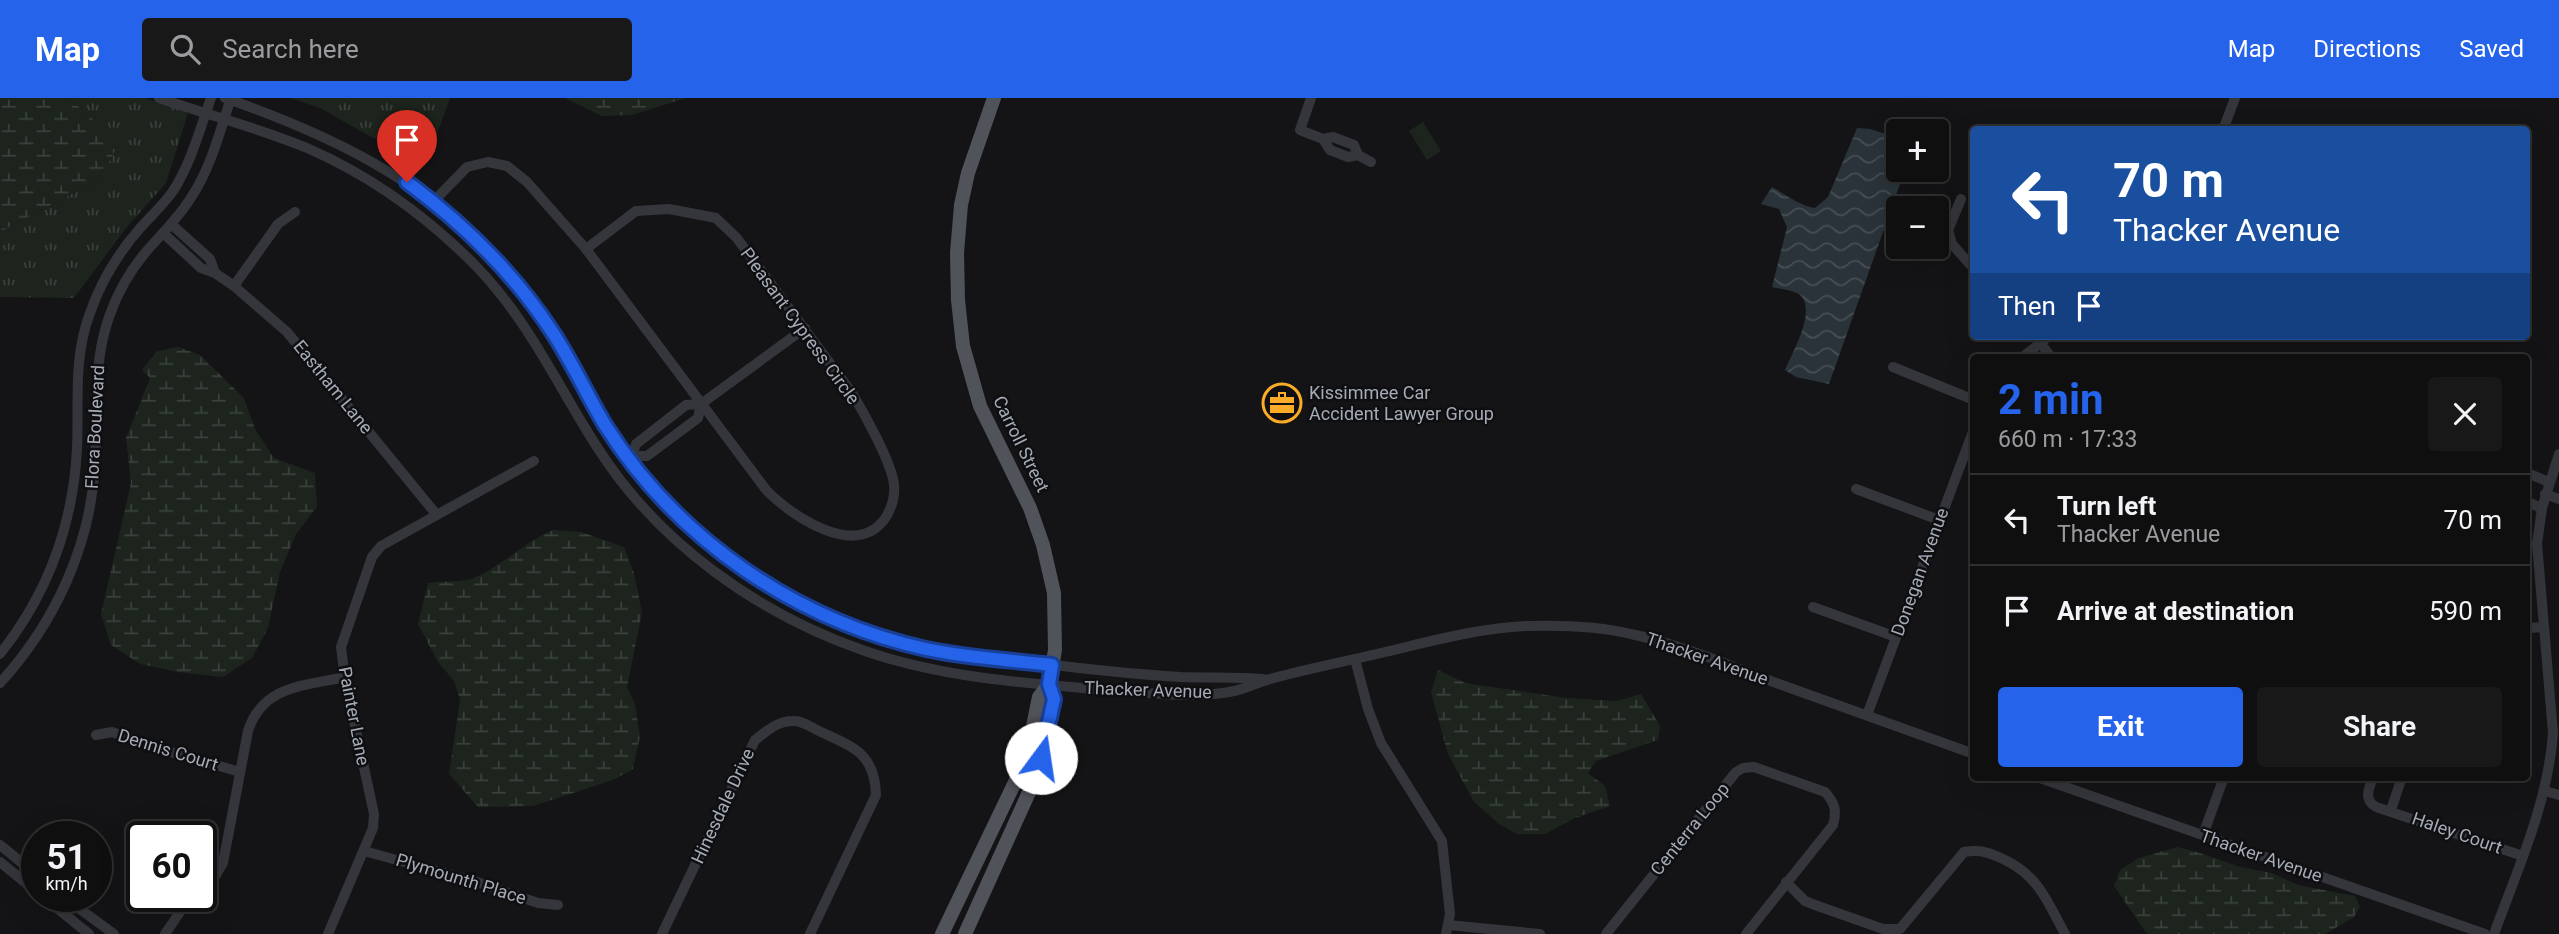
<!DOCTYPE html>
<html lang="en">
<head>
<meta charset="utf-8">
<style>
  body { margin:0; font-family:Roboto,sans-serif; background:#181819; color:#f1f3f6; height:100vh; display:flex; flex-direction:column; font-size:26px; white-space:nowrap }
  * { box-sizing:border-box; margin:0 }
  p { font-size:23px; color:#9b9c9f }
  .icon { flex:none; width:38px; height:38px; fill:none; stroke:currentColor; stroke-width:2; stroke-linecap:round; stroke-linejoin:round }
  .map { position:relative; flex:1; overflow:hidden }
  .drawer { position:absolute; left:1970px; top:256px; width:560px; height:427px; display:flex; flex-direction:column; background:#0f0f10; border-radius:7px; box-shadow:0 7px 28px #0002,0 0 0 2px #2f2f30 }
  .drawer>* { flex:none }
  .top-card { position:absolute; left:1970px; top:28px; width:560px; height:214px; border-radius:7px; box-shadow:0 7px 28px #0002,0 0 0 2px #2f2f30; background:#1a4fa0; color:#fff; overflow:hidden }
  .buttons { position:absolute; left:1886px; top:21px; display:grid; gap:14px }
  .buttons a { display:grid; place-items:center; width:63px; height:63px; border-radius:7px; background:#0f0f10; box-shadow:0 7px 28px #0002,0 0 0 2px #2f2f30; font-size:35px }
  .speed { position:absolute; left:21px; top:723px; display:flex; gap:14px; font-size:35px; font-weight:700; text-align:center }
  .speed>* { display:grid; place-content:center; width:91px; height:91px; border-radius:50%; background:#0f0f10; box-shadow:0 7px 28px #0002,0 0 0 2px #2f2f30; line-height:1 }
  .speed small { font-size:18px; font-weight:400 }
  .speed .limit { border:4px solid #111; border-radius:10px; background:#fff; color:#111 }
  .pin { position:absolute; display:grid; place-items:center; width:60px; height:60px; color:#fff; margin:-72px -30px; border-radius:50% 50% 50% 0; rotate:-45deg; box-shadow:0 0 7px #0007 }
  .pin .icon { rotate:45deg }
  .me { position:absolute; width:77px; margin:-38px; rotate:14deg; stroke-linejoin:round; filter:drop-shadow(0 0 5px #0008) }
  .turn { display:flex; align-items:center; gap:24px; height:147px; padding:0 28px; font-size:32px }
  .turn .icon { width:91px; height:91px; stroke-width:2.5 }
  .turn b { display:block; font-size:49px; line-height:60px }
  .then { display:flex; align-items:center; height:66px; padding:0 28px; background:#0003; gap:14px; font-size:26px }
  .round { display:grid; place-items:center; flex:none; width:74px; height:74px; border-radius:7px; background:#181819 }
  .overview { display:flex; align-items:center; justify-content:space-between; height:119px; padding:0 28px }
  h1 { font-size:42px; font-weight:700; line-height:52px; color:#2563eb }
  .button { display:flex; gap:14px; margin-top:auto; padding:14px 28px }
  .button a { flex:1; height:80px; border-radius:7px; background:#2563eb; color:#fff; font-size:28px; font-weight:700; line-height:80px; text-align:center }
  .button a+a { background:#181819; color:#f1f3f6 }
  ul { padding:0; list-style:none }
  li { display:flex; align-items:center; gap:21px; height:91px; padding:0 28px; border-top:2px solid #2f2f30 }
  li div { flex:1 }
  li b { display:block; font-size:26px }
  li em { font-style:normal }
  header { display:flex; align-items:center; gap:42px; box-sizing:border-box; height:98px; padding:0 35px; background:#2563eb; color:#fff }
  header strong { font-size:33px }
  nav { display:flex; gap:38px; margin-inline-start:auto; font-size:24px }
  .search { width:490px; height:63px; background:#181819; display:flex; align-items:center; gap:18px; box-sizing:border-box; padding:0 24px; border-radius:7px; color:#9b9c9f; font-size:26px }
  .map>svg:first-child { display:block }
  .grass { fill:url(#grass-tufts) }
  .wetland { fill:url(#wetland-marsh) }
  .garden { fill:#1c241d }
  .water { fill:url(#water-waves) }
  .lines { fill:none; stroke-linecap:round; stroke-linejoin:round }
  .minor { stroke:#35363b; stroke-width:10 }
  .major { stroke:#51535a; stroke-width:14 }
  .route-casing { stroke:#184099; stroke-width:18 }
  .route { stroke:#2563eb; stroke-width:12 }
  .labels { text-anchor:middle; stroke-width:5; stroke-linejoin:round; paint-order:stroke }
  .street-label { font-size:18px; fill:#a5abb7; stroke:#0f0f11 }
  .poi-label { font-size:18px; fill:#a5abb7; stroke:#0f0f11; text-anchor:start }
</style>
</head>
<body>
<header>
<strong>Map</strong>
<div class="search"><svg class="icon" aria-label="search" viewBox="0 0 24 24"><circle cx="10" cy="10" r="6"/><path d="M15 15l6 6"/></svg>Search here</div>
<nav><a>Map</a><a>Directions</a><a>Saved</a></nav>
</header>
<div class="map">
<svg width="2559" height="836" viewBox="0 0 2559 836">
  <defs>
    <pattern id="grass-tufts" width="24" height="20" patternUnits="userSpaceOnUse" patternTransform="scale(1.75)"><rect width="24" height="20" fill="#1c241d"/><path d="M3 7l-1-3M5 7V3M7 7l1-3M15 17l-1-3M17 17v-4M19 17l1-3" fill="none" stroke="#3a413c"/></pattern>
    <pattern id="wetland-marsh" width="20" height="14" patternUnits="userSpaceOnUse" patternTransform="scale(1.75)"><rect width="20" height="14" fill="#1c241d"/><path d="M1 5h8M5 5V1M11 12h8M15 12V8" fill="none" stroke="#3a413c"/></pattern>
    <pattern id="water-waves" width="16" height="10" patternUnits="userSpaceOnUse" patternTransform="scale(1.75)"><rect width="16" height="10" fill="#2a333a"/><path d="M0 5q4-4 8 0t8 0" fill="none" stroke="#464e54"/></pattern>
  </defs>
  <rect width="100%" height="100%" fill="#141416"/>
  <g class="grass">
    <polygon points="68,0 145,0 188,15 166,85 126,130 74,200 0,199 0,134 102,80 91,19"/>
    <polygon points="291,0 450,0 425,69 320,10"/>
  </g>
  <g class="wetland">
    <polygon points="0,0 68,0 91,19 115,52 102,80 0,134"/>
    <polygon points="565,0 686,0 632,17 602,18"/>
    <polygon points="178,249 200,257 244,300 255,331 274,360 315,375 317,409 296,436 280,474 268,530 252,560 223,579 178,574 140,566 111,547 101,516 131,385 126,340 150,280 142,272 157,253"/>
    <path d="M553,432L581,434L624,449L634,475L642,515L627,589L635,606L640,638L633,671L613,682L533,708L478,709L449,676L460,602L454,583L438,564L418,526L428,485C441,483 455,484 467,482C493,476 525,443 553,432Z"/>
    <polygon points="1438,572 1465,585 1566,600 1617,603 1641,596 1660,628 1658,642 1596,663 1588,675 1605,688 1610,708 1575,720 1545,736 1517,736 1499,726 1474,704 1448,656 1431,594"/>
    <polygon points="2177,749 2197,754 2240,769 2272,775 2298,787 2355,798 2360,809 2354,819 2325,836 2147,836 2114,788 2120,772 2139,760"/>
  </g>
  <polygon class="garden" points="1423,24 1441,53 1427,62 1409,33"/>
  <path class="water" d="M1857,30L1870,31L1899,40V72H1905L1829,286L1796,279L1785,272C1792,255 1815,216 1802,199C1797,192 1780,191 1772,189L1787,129L1779,111L1761,106L1772,89C1787,97 1798,107 1815,110L1828,99Z"/>
  <g class="lines">
    <g class="minor">
      <path d="M159,0C208,17 259,30 307,50C367,76 422,115 469,161C527,218 554,282 597,349C658,445 758,516 865,553C946,581 1035,586 1120,593C1157,595 1198,601 1234,593C1248,590 1260,583 1274,580C1311,570 1348,563 1385,554C1432,543 1479,530 1528,528C1561,527 1598,528 1631,536C1682,547 1730,568 1779,586C1844,609 1909,633 1974,656"/>
      <path d="M225,0C328,36 424,81 498,164C519,187 540,212 556,239C573,268 588,299 606,327C655,406 727,470 810,511C888,548 953,555 1037,565C1085,571 1133,576 1181,579C1209,580 1236,579 1263,581"/>
      <polyline points="1311,0 1300,32 1323,41 1330,52 1348,59 1358,57 1371,64"/>
      <polyline points="2223,32 2235,0"/>
      <polyline points="1323,41 1333,39 1354,47 1358,57"/>
      <polyline points="1961,101 1948,132 1952,146 1974,171"/>
      <polyline points="433,104 467,69 488,64 507,68 527,84 586,151"/>
      <path d="M669,111L716,120L736,139L852,295C864,315 892,365 894,387C895,399 891,412 884,422C853,461 792,417 767,393L586,151L636,113Z"/>
      <polyline points="171,126 210,161 215,175"/>
      <polyline points="163,135 201,170 215,175 234,188 287,234 436,416"/>
      <polyline points="234,188 278,126 295,114"/>
      <polyline points="2035,238 2051,259"/>
      <polyline points="2023,259 2049,238"/>
      <polyline points="1893,269 1974,302"/>
      <polyline points="701,306 698,320 647,358 632,358 636,346 686,307 701,306 805,230"/>
      <polyline points="2527,375 2549,384"/>
      <polyline points="1856,391 1939,422"/>
      <polyline points="2545,396 2559,401"/>
      <polyline points="2527,404 2542,410"/>
      <polyline points="1813,509 1896,539"/>
      <polyline points="2527,530 2544,529"/>
      <path d="M0,556C47,497 73,427 77,351C79,304 73,260 90,215C101,183 119,154 141,129C152,117 164,106 173,93C191,65 200,31 211,0"/>
      <polyline points="1355,561 1368,611 1381,645 1442,743 1450,816 1446,836"/>
      <path d="M0,585C55,525 91,447 95,366C98,316 92,268 109,219C117,196 129,174 145,155C161,136 179,120 192,98C211,69 220,33 231,0"/>
      <polyline points="1867,617 1974,331"/>
      <polyline points="96,637 112,634 164,652 240,674"/>
      <polyline points="2037,679 2485,836"/>
      <path d="M2373,679C2369,691 2363,701 2376,709L2523,758"/>
      <polyline points="2545,693 2559,697"/>
      <polyline points="2391,712 2402,679"/>
      <polyline points="2203,737 2224,679"/>
      <polyline points="0,747 37,777"/>
      <polyline points="364,753 477,784 538,805 558,807"/>
      <polyline points="0,764 37,794"/>
      <path d="M1786,784L1805,803L1815,807L1883,831H1900L1964,754C1981,751 1991,755 2007,763C2039,779 2048,805 2065,836"/>
      <path d="M201,794L213,782L223,765L248,633C263,587 304,588 345,579"/>
      <polyline points="42,798 89,836"/>
      <polyline points="62,798 114,836"/>
      <polyline points="1448,827 1540,836"/>
      <polyline points="165,836 184,808 196,798"/>
      <polyline points="328,836 373,730 374,716 345,581 341,549 372,459 381,448 534,363"/>
      <path d="M662,836L755,642C767,633 777,623 793,623C801,622 811,629 819,633C853,649 875,655 876,697L810,836"/>
      <path d="M1606,836L1736,674L1743,670L1754,669L1825,694C1835,705 1837,713 1833,727L1746,836"/>
      <path d="M2494,836C2518,770 2548,705 2553,635L2537,446L2542,410L2559,356"/>
    </g>
    <g class="major">
      <polyline points="942,836 1017,680 1032,633 1039,599 1049,586 1055,552 1054,495 1043,447 1030,410 980,308 963,248 958,202 957,155 961,107 968,75 994,0"/>
      <polyline points="965,836 1030,692 1047,636 1054,601 1049,586"/>
    </g>
  </g>
  <g class="lines">
    <defs>
      <path id="route" d="M407,84C464,126 514,175 553,235C572,264 587,297 605,327C677,441 795,522 926,551C968,560 1011,562 1052,567L1049,586L1054,601L1041,660"/>
    </defs>
    <use href="#route" class="route-casing"/>
    <use href="#route" class="route"/>
  </g>
  <defs>
    <symbol id="office-ring" viewBox="-11 -11 22 22"><circle r="9.5" fill="#0f0f11" stroke="#faac28" stroke-width="1.5"/><path d="M-6-3h4V-5.5h4V-3h4V5H-6ZM-1-4.5V-3h2v-1.5ZM-6 0V1H6V0Z" fill="#faac28"/></symbol>
  </defs>
  <g fill-rule="evenodd">
    <use href="#office-ring" x="1260" y="283" width="44" height="44"/>
  </g>
  <g class="labels">
    <g class="street-label">
      <text transform="translate(800 228) rotate(54)" y="6">Pleasant Cypress Circle</text>
      <text transform="translate(333 289) rotate(51)" y="6">Eastham Lane</text>
      <text transform="translate(95 329) rotate(-87)" y="6">Flora Boulevard</text>
      <text transform="translate(1021 346) rotate(64)" y="6">Carroll Street</text>
      <text transform="translate(1920 474) rotate(-70)" y="6">Donegan Avenue</text>
      <text transform="translate(1707 561) rotate(19)" y="6">Thacker Avenue</text>
      <text transform="translate(1148 592) rotate(2)" y="6">Thacker Avenue</text>
      <text transform="translate(354 618) rotate(79)" y="6">Painter Lane</text>
      <text transform="translate(168 652) rotate(17)" y="6">Dennis Court</text>
      <text transform="translate(723 708) rotate(-65)" y="6">Hinesdale Drive</text>
      <text transform="translate(1690 731) rotate(-51)" y="6">Centerra Loop</text>
      <text transform="translate(2457 735) rotate(19)" y="6">Haley Court</text>
      <text transform="translate(2261 758) rotate(19)" y="6">Thacker Avenue</text>
      <text transform="translate(461 781) rotate(17)" y="6">Plymounth Place</text>
    </g>
    <g class="poi-label">
      <text x="1309" y="301">Kissimmee Car<tspan x="1309" dy="21">Accident Lawyer Group</tspan></text>
    </g>
  </g>
</svg>
<div class="buttons">
<a>+</a>
<a>−</a>
</div>
<div class="speed"><div>51<small>km/h</small></div><div class="limit">60</div></div>
<div class="pin" style="left:407px;top:84px;background:#d93025"><svg class="icon" aria-label="arrive" viewBox="0 0 24 24"><path d="M6 21V4h12l-3 4 3 4H6"/></svg></div>
<svg class="me" style="left:1041px;top:660px" viewBox="-20 -20 40 40"><circle r="19" fill="#fff"/><path d="M0-13L10 11 0 6-10 11z" fill="#2563eb"/></svg>
<div class="top-card">
<div class="turn"><svg class="icon" aria-label="left" viewBox="0 0 24 24"><path d="M17 20v-9H6M10 6l-5 5 5 5"/></svg><div><b>70 m</b>Thacker Avenue</div></div>
<div class="then">Then<svg class="icon" aria-label="arrive" viewBox="0 0 24 24"><path d="M6 21V4h12l-3 4 3 4H6"/></svg></div>
</div>
<section class="drawer">
<div class="overview"><div><h1>2 min</h1><p>660 m · 17:33</p></div><a class="round"><svg class="icon" aria-label="close" viewBox="0 0 24 24"><path d="M6 6l12 12M18 6L6 18"/></svg></a></div>
<ul>
<li><svg class="icon" aria-label="left" viewBox="0 0 24 24"><path d="M17 20v-9H6M10 6l-5 5 5 5"/></svg><div><b>Turn left</b><p>Thacker Avenue</p></div><em>70 m</em></li>
<li><svg class="icon" aria-label="arrive" viewBox="0 0 24 24"><path d="M6 21V4h12l-3 4 3 4H6"/></svg><div><b>Arrive at destination</b></div><em>590 m</em></li>
</ul>
<div class="button"><a>Exit</a><a>Share</a></div>
</section>
</div>
</body>
</html>
